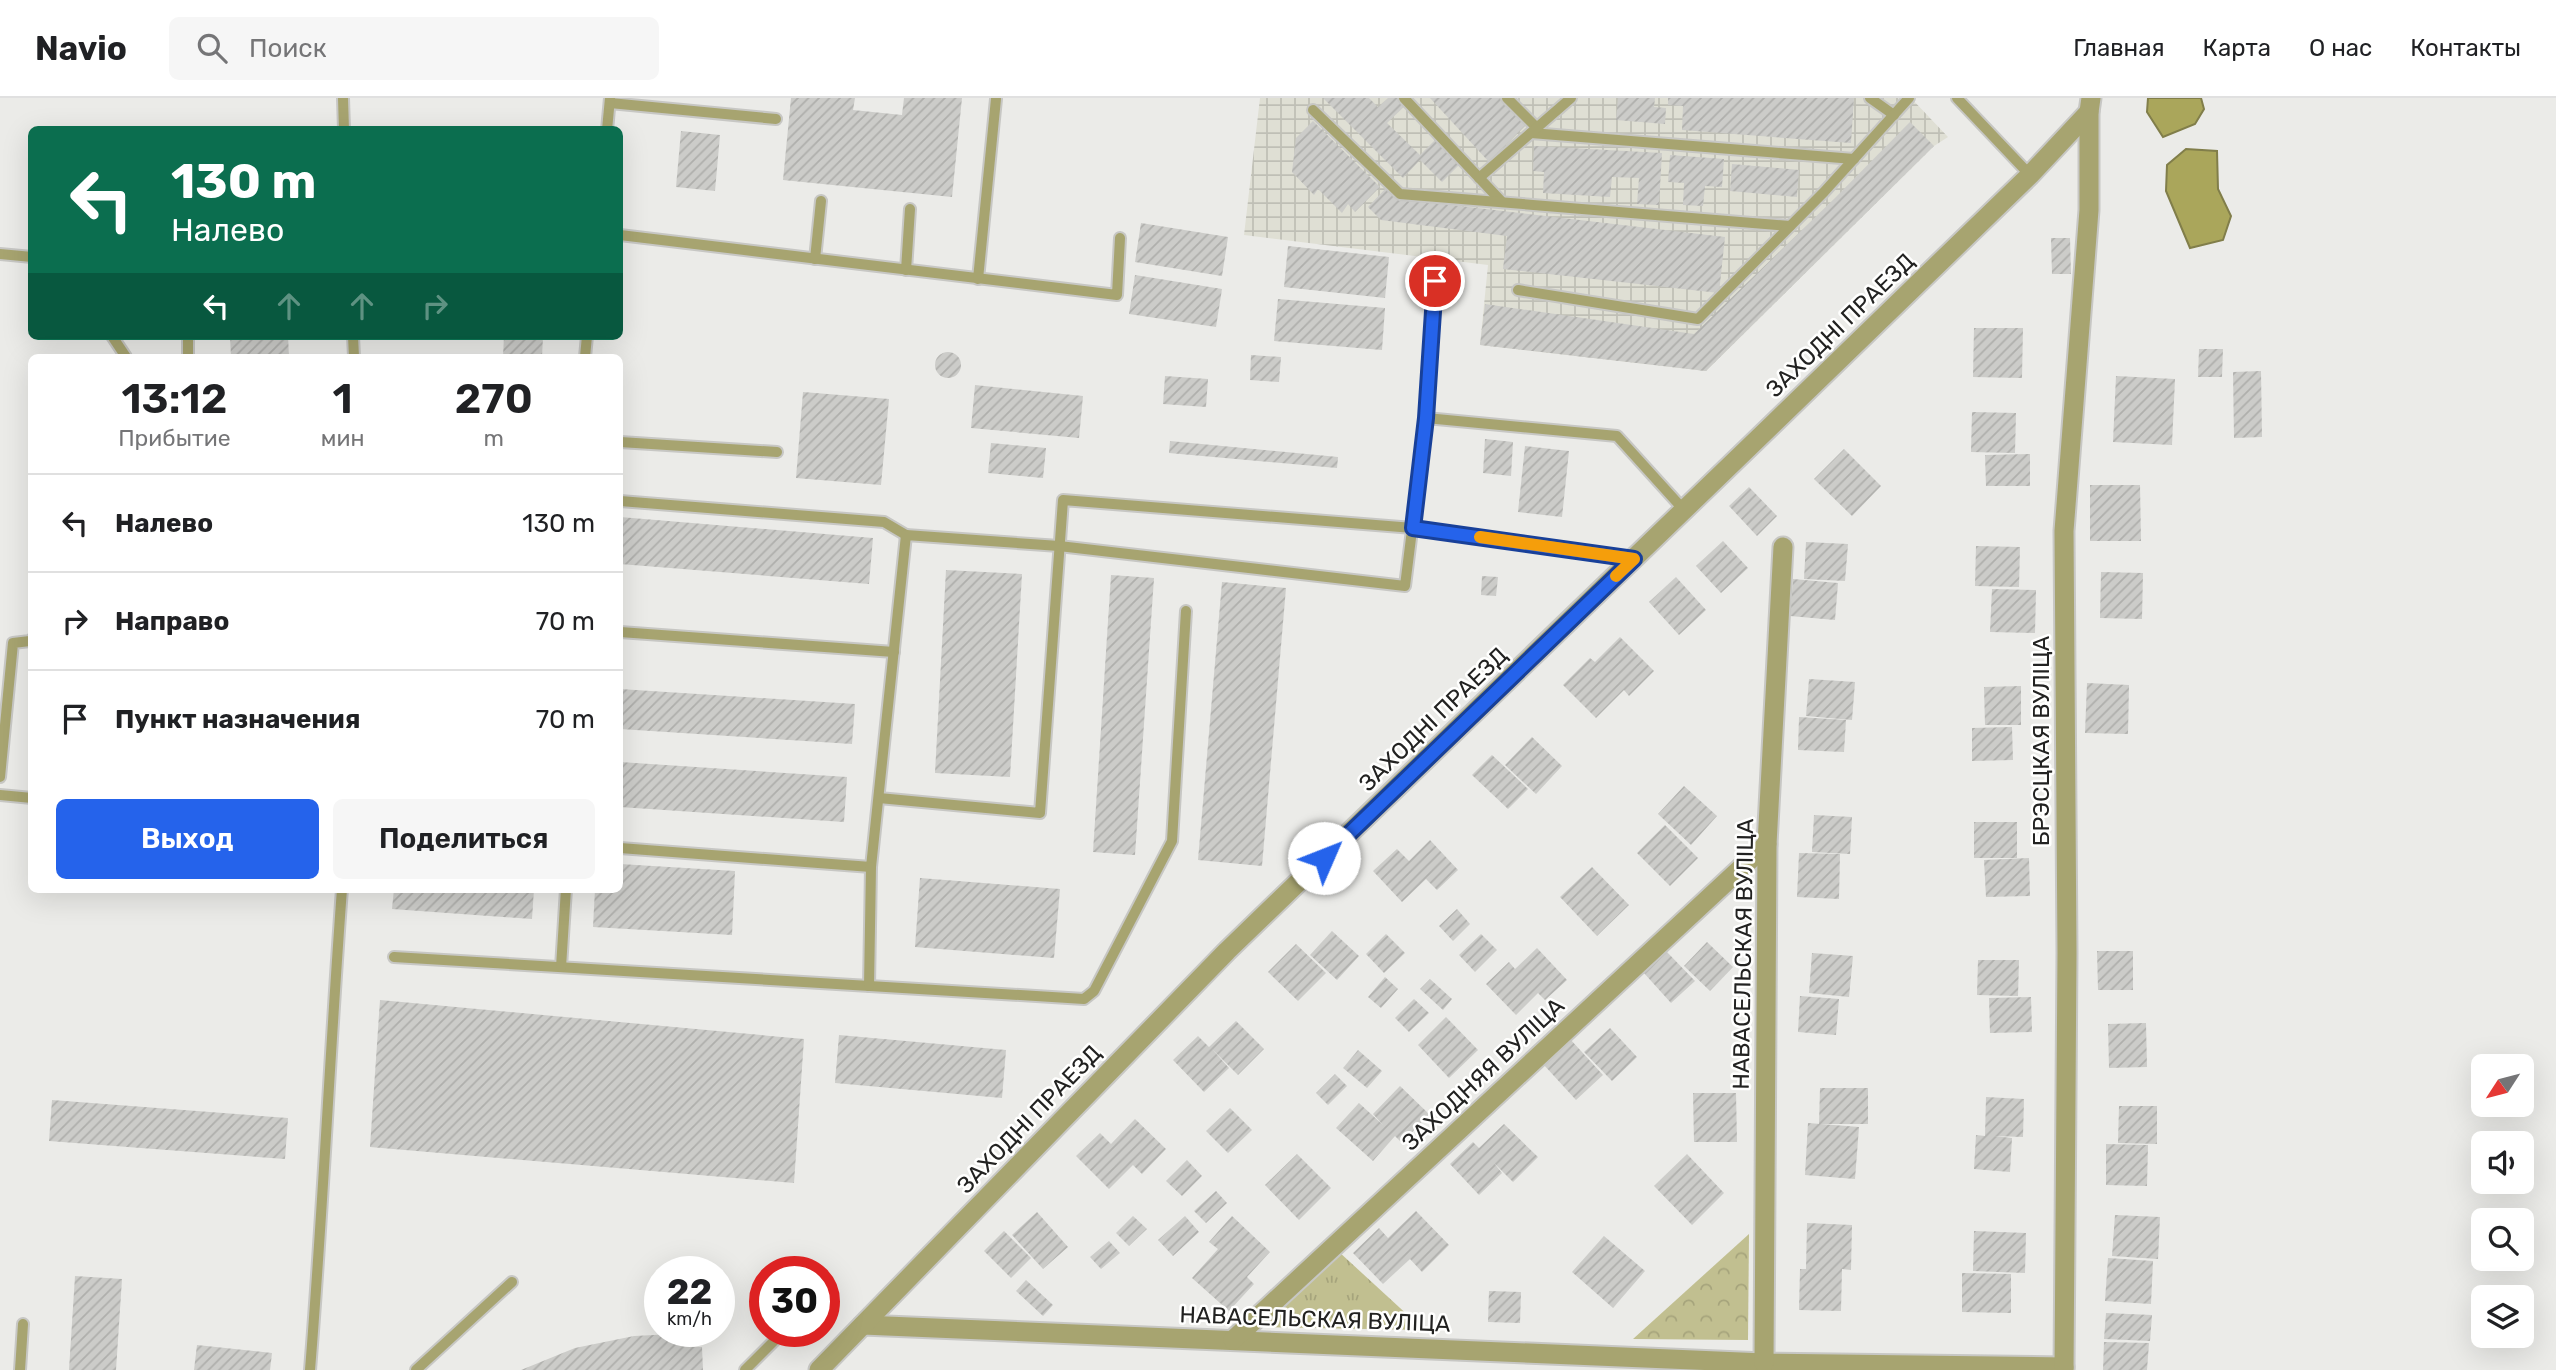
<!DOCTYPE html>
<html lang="ru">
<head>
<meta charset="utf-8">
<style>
  body { margin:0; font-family:Rubik,sans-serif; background:#f6f6f6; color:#202124; height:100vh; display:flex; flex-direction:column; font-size:26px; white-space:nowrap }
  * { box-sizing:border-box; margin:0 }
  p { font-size:23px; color:#757577 }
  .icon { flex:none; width:38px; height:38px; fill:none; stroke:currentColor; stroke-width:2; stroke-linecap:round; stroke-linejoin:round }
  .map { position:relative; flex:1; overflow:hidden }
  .panel { position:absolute; left:28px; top:256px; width:595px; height:539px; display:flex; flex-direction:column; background:#fff; border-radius:10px; box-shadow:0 7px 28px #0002 }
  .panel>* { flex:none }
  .top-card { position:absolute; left:28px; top:28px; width:595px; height:214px; border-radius:10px; box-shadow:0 7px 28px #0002; background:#0b6e4f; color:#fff; overflow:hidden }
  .needle { width:46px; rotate:234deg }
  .controls { position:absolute; left:2471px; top:956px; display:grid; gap:14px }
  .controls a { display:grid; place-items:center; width:63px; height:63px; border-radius:10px; background:#fff; box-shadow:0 7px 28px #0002; font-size:35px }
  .speed { position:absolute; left:644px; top:1158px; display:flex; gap:14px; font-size:35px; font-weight:700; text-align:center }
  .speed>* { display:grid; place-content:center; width:91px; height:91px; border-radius:50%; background:#fff; box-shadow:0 7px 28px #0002; line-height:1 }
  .speed small { font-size:18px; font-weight:400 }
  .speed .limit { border:10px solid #d22; background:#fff; color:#111 }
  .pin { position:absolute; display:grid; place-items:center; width:60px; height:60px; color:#fff; margin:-30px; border:4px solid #fff; border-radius:50%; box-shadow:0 2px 7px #0007 }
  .me { position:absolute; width:77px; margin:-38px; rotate:46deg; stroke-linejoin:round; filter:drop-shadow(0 0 5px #0008) }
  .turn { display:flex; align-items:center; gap:24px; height:147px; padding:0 28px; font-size:32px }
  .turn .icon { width:91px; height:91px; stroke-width:2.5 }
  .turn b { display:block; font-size:49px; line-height:60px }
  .lanes { display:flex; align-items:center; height:66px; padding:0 28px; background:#0003; justify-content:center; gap:35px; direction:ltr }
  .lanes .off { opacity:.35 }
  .eta { display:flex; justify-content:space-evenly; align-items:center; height:119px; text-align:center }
  .eta b { font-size:42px; font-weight:600; line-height:49px }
  .cta { display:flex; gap:14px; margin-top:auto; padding:14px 28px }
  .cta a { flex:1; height:80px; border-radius:10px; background:#2563eb; color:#fff; font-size:28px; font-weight:600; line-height:80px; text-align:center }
  .cta a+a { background:#f6f6f6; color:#202124 }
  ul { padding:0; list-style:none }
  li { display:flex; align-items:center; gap:21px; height:98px; padding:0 28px; border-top:2px solid #e0e0e0 }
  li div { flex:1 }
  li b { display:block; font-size:26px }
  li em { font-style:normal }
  header { display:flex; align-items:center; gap:42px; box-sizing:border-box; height:98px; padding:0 35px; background:#fff; border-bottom:2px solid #e0e0e0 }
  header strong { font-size:33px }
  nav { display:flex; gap:38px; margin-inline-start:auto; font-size:24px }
  .search { width:490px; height:63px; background:#f6f6f6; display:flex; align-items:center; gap:18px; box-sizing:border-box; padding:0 24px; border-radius:10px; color:#757577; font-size:26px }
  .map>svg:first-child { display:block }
  .industrial { fill:url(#industrial-grid) }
  .grass { fill:url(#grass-tufts) }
  .park { fill:url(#park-crowns) }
  .water { fill:#aaa65b; stroke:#817e4a; stroke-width:2 }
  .building { fill:url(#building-hatch) }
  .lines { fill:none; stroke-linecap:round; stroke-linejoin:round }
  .service-casing { stroke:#c7c7c4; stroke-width:14 }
  .minor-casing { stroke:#c7c7c4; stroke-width:23 }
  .service { stroke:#a7a470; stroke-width:10 }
  .minor { stroke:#a7a470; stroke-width:19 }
  .route-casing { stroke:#184099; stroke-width:18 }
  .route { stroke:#2563eb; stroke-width:12 }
  .slow { stroke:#f59e0b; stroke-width:12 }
  .labels { text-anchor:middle; stroke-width:5; stroke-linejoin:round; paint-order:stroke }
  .street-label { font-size:23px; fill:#222221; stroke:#fffffe }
</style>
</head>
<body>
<header>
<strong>Navio</strong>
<div class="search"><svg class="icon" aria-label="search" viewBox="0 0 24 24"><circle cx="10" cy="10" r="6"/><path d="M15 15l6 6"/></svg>Поиск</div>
<nav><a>Главная</a><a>Карта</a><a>О нас</a><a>Контакты</a></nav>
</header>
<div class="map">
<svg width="2556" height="1272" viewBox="0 0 2556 1272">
  <defs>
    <pattern id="industrial-grid" width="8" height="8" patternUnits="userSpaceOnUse" patternTransform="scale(1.75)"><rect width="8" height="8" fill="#dfdfd4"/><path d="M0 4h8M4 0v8" fill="none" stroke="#bfbfb6"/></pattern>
    <pattern id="grass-tufts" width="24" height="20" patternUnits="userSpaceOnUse" patternTransform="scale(1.75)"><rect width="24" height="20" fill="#c1bf90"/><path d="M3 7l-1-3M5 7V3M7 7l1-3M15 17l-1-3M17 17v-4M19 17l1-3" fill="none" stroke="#a6a47c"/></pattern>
    <pattern id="park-crowns" width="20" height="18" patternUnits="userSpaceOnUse" patternTransform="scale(1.75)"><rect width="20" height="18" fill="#c1bf90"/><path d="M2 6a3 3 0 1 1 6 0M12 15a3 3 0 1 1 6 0" fill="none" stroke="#a6a47c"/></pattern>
    <pattern id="building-hatch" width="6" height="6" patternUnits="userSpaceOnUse" patternTransform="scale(1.75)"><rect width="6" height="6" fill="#ccccc9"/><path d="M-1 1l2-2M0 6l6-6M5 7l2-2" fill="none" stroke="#afafac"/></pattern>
  </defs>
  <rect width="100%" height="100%" fill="#ebebe8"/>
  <polygon class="industrial" points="1260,0 1911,0 1948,39 1934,48 1706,273 1480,247 1488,167 1244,137"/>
  <polygon class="grass" points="1338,1153 1424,1232 1262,1229"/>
  <polygon class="park" points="1749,1136 1748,1242 1633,1241"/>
  <g class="water">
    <polygon points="2148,0 2201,0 2204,11 2195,26 2163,39 2147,14"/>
    <polygon points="2186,51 2217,53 2218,91 2231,118 2223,142 2190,150 2166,93 2167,67"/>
  </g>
  <g class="building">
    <polygon points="791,0 855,0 853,12 902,17 904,0 962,0 952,99 783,82"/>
    <polygon points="1323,0 1369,0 1378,9 1388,0 1401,0 1407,6 1387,25 1420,57 1437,40 1461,65 1442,84 1420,62 1403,80"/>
    <polygon points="1430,0 1501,0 1527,26 1489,64"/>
    <polygon points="1618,0 1655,0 1654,9 1666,10 1665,26 1616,22"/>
    <polygon points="1668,0 1854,0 1851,45 1682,32 1683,8 1668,7"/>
    <polygon points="1313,23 1380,89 1355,114 1348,106 1342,115 1318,91 1314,97 1292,74 1296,40"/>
    <polygon points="1910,24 1934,48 1706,273 1480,247 1485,206 1694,236 1835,100"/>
    <polygon points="681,33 720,37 715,93 676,89"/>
    <polygon points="1534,48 1662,55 1659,107 1637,106 1639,80 1612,79 1610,99 1543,95 1544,74 1533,73"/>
    <polygon points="1670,57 1724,61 1722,89 1705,88 1703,108 1683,107 1684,85 1668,84"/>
    <polygon points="1732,66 1799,72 1797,99 1730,93"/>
    <polygon points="1386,90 1401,101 1725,139 1719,195 1503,171 1507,138 1381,122 1368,109"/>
    <polygon points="1141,125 1228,139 1222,178 1135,164"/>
    <polygon points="2051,140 2070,140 2071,176 2052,176"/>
    <polygon points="1288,148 1389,159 1385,200 1284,189"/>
    <polygon points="1135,177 1222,191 1216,229 1129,216"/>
    <polygon points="1278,201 1385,210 1382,252 1274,243"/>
    <polygon points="1974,230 2023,230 2022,280 1973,279"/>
    <polygon points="230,238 288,238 289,259 231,259"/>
    <polygon points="504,238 543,238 542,259 503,259"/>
    <polygon points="2199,251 2223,251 2222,279 2198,279"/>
    <circle cx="948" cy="267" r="13"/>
    <polygon points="1251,257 1281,259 1279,284 1250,282"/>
    <polygon points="2261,273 2262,339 2234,340 2233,274"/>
    <polygon points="1165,278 1208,281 1206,309 1163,306"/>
    <polygon points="2116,278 2175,281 2172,347 2113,344"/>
    <polygon points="975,287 1083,298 1079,340 971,330"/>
    <polygon points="803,294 889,301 881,387 796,380"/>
    <polygon points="1972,314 2016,315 2015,355 1971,354"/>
    <polygon points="1485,341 1513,344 1511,378 1483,375"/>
    <polygon points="1170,343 1338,359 1337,370 1169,355"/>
    <polygon points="991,345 1046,350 1043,380 988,375"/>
    <polygon points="1525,348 1569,353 1562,419 1518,414"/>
    <polygon points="1844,351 1881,388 1852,418 1814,381"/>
    <polygon points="2030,356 2030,388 1986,388 1985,357"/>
    <polygon points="2090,387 2140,387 2141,443 2090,443"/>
    <polygon points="1749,389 1777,418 1757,438 1729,408"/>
    <polygon points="620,419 873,440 869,486 620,466"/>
    <polygon points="1723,443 1748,470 1721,495 1696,468"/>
    <polygon points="1806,444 1848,446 1845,483 1804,481"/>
    <polygon points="1976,448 2020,449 2019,489 1975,488"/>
    <polygon points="946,472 1022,476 1010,679 935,675"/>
    <polygon points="2101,474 2143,475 2142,521 2100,520"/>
    <polygon points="1111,477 1154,480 1135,757 1093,754"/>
    <polygon points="1482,478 1498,479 1496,498 1481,497"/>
    <polygon points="1676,479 1706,512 1679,537 1649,504"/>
    <polygon points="1793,481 1838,485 1835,522 1790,518"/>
    <polygon points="1222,484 1286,490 1262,768 1198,762"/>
    <polygon points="1992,491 2036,492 2035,535 1990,534"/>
    <polygon points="1620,539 1654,573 1629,598 1624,592 1596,620 1563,587 1590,560 1595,564"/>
    <polygon points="1809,581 1855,584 1852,622 1806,618"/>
    <polygon points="2087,585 2129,587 2128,636 2085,635"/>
    <polygon points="2021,588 2021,627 1985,627 1984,589"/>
    <polygon points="620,591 855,606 852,646 620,631"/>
    <polygon points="1799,619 1846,622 1844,654 1798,652"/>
    <polygon points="2012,629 2013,662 1972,663 1972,630"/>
    <polygon points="1532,639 1562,668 1536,696 1505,667"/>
    <polygon points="1492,657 1528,691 1508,711 1472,677"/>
    <polygon points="620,664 847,679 844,724 620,709"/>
    <polygon points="1684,688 1717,718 1691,747 1658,716"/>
    <polygon points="1814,717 1852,719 1850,756 1812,754"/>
    <rect x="1974" y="724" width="43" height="36"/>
    <polygon points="1665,727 1698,760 1670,788 1637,755"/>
    <polygon points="1430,742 1458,772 1437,792 1426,781 1402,804 1373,773 1397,751 1409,763"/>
    <polygon points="1799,755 1840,756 1839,801 1797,799"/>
    <polygon points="2029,760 2030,798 1986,799 1984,762"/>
    <polygon points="620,766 735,773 732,837 593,829 595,791 620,791"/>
    <polygon points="1592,769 1629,807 1597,838 1560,799"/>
    <polygon points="920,780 1060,791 1054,860 915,849"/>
    <polygon points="394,791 534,791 532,821 392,811"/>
    <polygon points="1457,811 1470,826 1453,843 1439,828"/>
    <polygon points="1332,833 1359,858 1337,882 1310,857"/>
    <polygon points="1386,836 1405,855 1384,875 1366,856"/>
    <polygon points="1481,836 1497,852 1475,874 1459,857"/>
    <polygon points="1707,844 1733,869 1710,893 1684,868"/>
    <polygon points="1296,846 1326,875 1298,903 1268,874"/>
    <polygon points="1537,850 1567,882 1545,902 1538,895 1516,917 1486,886 1509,864 1515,871"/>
    <polygon points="1666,853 1695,883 1671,905 1643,874"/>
    <polygon points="2097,853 2133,853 2133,892 2098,892"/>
    <polygon points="1812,855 1853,858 1849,899 1809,895"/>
    <polygon points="1978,862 2019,862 2018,898 1977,897"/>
    <polygon points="1385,879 1398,891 1381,910 1368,899"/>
    <polygon points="1430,881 1452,901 1443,912 1420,891"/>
    <polygon points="1800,898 1839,901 1836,937 1798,934"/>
    <polygon points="2031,899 2032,934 1990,935 1989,900"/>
    <polygon points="1414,901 1429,915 1409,934 1395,920"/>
    <polygon points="380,902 804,941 794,1085 370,1049"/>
    <polygon points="1446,919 1478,952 1449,980 1418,947"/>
    <polygon points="1236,923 1264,951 1238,977 1212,951 1229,970 1204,994 1173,962 1198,938 1209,949"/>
    <polygon points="2146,925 2147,969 2109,970 2108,926"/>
    <polygon points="1610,930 1637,959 1612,983 1584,954"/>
    <polygon points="839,937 1006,952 1002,1000 835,985"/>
    <polygon points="1570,941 1603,977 1576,1002 1543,966"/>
    <polygon points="1358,952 1382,973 1367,990 1343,970"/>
    <polygon points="1335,976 1347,988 1328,1007 1316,995"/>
    <polygon points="1400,988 1429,1016 1402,1045 1395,1038 1373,1063 1336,1030 1359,1005 1383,1027 1373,1016"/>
    <polygon points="1820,990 1868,990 1868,1026 1819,1026"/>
    <polygon points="1693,995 1736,995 1737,1044 1694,1044"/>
    <polygon points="1986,999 2024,1001 2023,1039 1994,1038 2012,1040 2010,1074 1974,1071 1976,1037 1985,1038"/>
    <polygon points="52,1002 288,1020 285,1061 49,1043"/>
    <polygon points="2119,1008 2157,1008 2157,1046 2118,1045"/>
    <polygon points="1230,1010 1252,1032 1228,1055 1206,1033"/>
    <polygon points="1135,1021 1166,1051 1142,1076 1133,1067 1109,1091 1076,1058 1100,1035 1111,1046"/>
    <polygon points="1808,1025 1859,1029 1855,1081 1805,1077"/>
    <polygon points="1504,1026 1538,1059 1513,1084 1494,1065 1502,1075 1479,1097 1450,1066 1473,1044 1479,1050"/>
    <polygon points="2106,1046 2148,1047 2147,1088 2106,1087"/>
    <polygon points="1297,1056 1331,1090 1299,1122 1265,1087"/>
    <polygon points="1687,1056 1724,1095 1692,1127 1654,1088"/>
    <polygon points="1187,1062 1202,1078 1182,1098 1166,1083"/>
    <polygon points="1216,1093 1227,1105 1206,1125 1194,1113"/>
    <polygon points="1416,1113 1449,1147 1422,1174 1410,1161 1383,1186 1353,1155 1379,1130 1388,1140"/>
    <polygon points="1037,1114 1068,1149 1043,1171 1012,1137"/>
    <polygon points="2115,1117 2160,1119 2158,1161 2112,1158"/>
    <polygon points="1133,1118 1147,1131 1129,1148 1116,1135"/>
    <polygon points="1185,1118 1199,1134 1173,1158 1158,1142"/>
    <polygon points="1232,1118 1270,1154 1247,1179 1254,1186 1229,1213 1192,1180 1218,1151 1209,1144"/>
    <polygon points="1807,1125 1852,1127 1851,1172 1842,1171 1841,1213 1799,1212 1800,1171 1806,1171"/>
    <polygon points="1004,1133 1031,1160 1011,1180 984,1153"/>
    <polygon points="1974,1133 2026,1135 2025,1175 1973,1173"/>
    <polygon points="1604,1138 1645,1173 1613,1210 1572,1174"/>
    <polygon points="1109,1143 1120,1155 1101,1171 1090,1159"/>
    <polygon points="2108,1160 2153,1163 2151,1206 2105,1203"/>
    <polygon points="1962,1175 2011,1176 2011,1215 1962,1214"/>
    <polygon points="75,1178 122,1181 116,1272 69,1272"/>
    <polygon points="1026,1182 1053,1207 1043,1218 1016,1193"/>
    <polygon points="1489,1193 1521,1194 1520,1225 1488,1224"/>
    <polygon points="2106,1215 2152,1217 2150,1243 2104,1241"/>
    <polygon points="694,1235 691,1249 702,1249 703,1272 521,1272 575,1250 634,1238"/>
    <polygon points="2104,1244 2149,1245 2147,1272 2103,1272"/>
    <polygon points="197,1247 272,1255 270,1272 194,1272"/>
  </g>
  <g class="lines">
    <defs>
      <g id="service">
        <polyline points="343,0 344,32"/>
        <polyline points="1404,0 1501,103"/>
        <polyline points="1507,0 1537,30"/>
        <polyline points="1870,0 1894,17"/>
        <polyline points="1957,0 2030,77"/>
        <polyline points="610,5 776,21"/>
        <polyline points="1313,12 1400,96 1790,128"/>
        <polyline points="607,32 610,0"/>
        <polyline points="1531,35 1854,61"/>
        <polyline points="1479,80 1571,0"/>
        <polyline points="620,137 1117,197 1120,140"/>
        <polyline points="0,156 32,159"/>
        <polyline points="815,161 821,103"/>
        <polyline points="906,172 910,111"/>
        <polyline points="978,181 996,1"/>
        <polyline points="1518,192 1698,221 1824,94 1909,0"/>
        <polyline points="112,238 126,259"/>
        <polyline points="188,238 188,259"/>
        <polyline points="353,238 354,259"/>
        <polyline points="585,259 587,238"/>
        <polyline points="1426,320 1435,183"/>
        <polyline points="620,344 777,354"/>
        <polyline points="620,403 884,424 906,437"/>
        <polyline points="620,534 894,554"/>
        <polyline points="0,679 13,545 30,543 32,541"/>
        <polyline points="0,697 32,700"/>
        <polyline points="879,700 1040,715 1063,402 1413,430 1634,461"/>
        <polyline points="620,750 871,769 906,437 1059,448 1405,488 1426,320 1617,338 1684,412"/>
        <polyline points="394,859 1084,901 1094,893 1172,743 1186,513"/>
        <polyline points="561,869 566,791"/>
        <polyline points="869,888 871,769"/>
        <polyline points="20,1272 23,1226"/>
        <path d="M310,1272C323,1112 330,951 342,791"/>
        <polyline points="416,1272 512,1184"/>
        <polyline points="745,1272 783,1234"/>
      </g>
      <g id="minor">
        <polyline points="863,1227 1764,1265 2064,1269"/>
        <polyline points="1233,1242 1767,746"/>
        <polyline points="1764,1265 1767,746 1783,449"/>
        <polyline points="819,1272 1227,853 1772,327 2030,77 2089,14"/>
        <polyline points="2064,1272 2067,855 2064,433 2089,112 2089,14 2091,0"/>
      </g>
    </defs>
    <use href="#service" class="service-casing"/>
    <use href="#minor" class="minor-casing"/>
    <use href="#service" class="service"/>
    <use href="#minor" class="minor"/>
  </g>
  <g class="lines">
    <defs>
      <polyline id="route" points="1324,760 1634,461 1413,430 1426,320 1435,183"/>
    </defs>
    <use href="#route" class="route-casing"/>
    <use href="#route" class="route"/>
    <polyline class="slow" points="1480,439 1634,461 1616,478"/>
  </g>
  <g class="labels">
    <g class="street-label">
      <text transform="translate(1840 227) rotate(-44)" y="8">ЗАХОДНІ ПРАЕЗД</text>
      <text transform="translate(1433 621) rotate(-44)" y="8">ЗАХОДНІ ПРАЕЗД</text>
      <text transform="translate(2041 643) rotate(-90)" y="8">БРЭСЦКАЯ ВУЛІЦА</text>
      <text transform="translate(1743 856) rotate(-89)" y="8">НАВАСЕЛЬСКАЯ ВУЛІЦА</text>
      <text transform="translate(1483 976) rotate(-43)" y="8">ЗАХОДНЯЯ ВУЛІЦА</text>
      <text transform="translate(1029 1021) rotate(-46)" y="8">ЗАХОДНІ ПРАЕЗД</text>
      <text transform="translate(1315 1221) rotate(2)" y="8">НАВАСЕЛЬСКАЯ ВУЛІЦА</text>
    </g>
  </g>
</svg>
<div class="controls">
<a><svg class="needle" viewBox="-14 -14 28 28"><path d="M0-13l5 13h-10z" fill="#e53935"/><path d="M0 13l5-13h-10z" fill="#757577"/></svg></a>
<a><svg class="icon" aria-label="sound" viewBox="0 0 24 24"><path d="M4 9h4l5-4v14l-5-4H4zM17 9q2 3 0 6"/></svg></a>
<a><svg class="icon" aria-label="search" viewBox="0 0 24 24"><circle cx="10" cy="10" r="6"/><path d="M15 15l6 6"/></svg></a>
<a><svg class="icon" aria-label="layers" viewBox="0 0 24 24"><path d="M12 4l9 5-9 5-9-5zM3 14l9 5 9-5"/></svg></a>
</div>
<div class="speed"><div>22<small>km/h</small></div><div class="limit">30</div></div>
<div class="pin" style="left:1435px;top:183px;background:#d93025"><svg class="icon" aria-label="arrive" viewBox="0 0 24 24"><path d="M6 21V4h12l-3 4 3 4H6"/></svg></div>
<svg class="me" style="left:1324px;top:760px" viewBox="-20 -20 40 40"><circle r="19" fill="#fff"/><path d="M0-13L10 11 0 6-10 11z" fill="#2563eb"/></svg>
<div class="top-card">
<div class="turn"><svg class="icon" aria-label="left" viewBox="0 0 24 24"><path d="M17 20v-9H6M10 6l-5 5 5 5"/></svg><div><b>130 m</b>Налево</div></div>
<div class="lanes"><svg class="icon" aria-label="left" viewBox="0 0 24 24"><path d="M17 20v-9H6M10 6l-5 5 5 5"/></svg><svg class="icon off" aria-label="ahead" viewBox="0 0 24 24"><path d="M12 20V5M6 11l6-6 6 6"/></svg><svg class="icon off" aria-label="ahead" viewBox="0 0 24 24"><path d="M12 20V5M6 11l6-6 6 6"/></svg><svg class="icon off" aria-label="right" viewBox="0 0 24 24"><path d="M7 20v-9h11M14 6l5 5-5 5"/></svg></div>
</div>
<section class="panel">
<div class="eta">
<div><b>13:12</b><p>Прибытие</p></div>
<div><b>1</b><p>мин</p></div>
<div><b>270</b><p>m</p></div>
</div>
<ul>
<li><svg class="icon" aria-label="left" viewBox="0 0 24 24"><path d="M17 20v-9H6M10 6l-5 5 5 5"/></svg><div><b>Налево</b></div><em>130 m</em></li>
<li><svg class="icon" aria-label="right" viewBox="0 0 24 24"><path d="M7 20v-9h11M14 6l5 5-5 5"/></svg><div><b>Направо</b></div><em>70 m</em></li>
<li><svg class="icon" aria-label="arrive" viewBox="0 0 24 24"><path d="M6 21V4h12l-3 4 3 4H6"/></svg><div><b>Пункт назначения</b></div><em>70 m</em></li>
</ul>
<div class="cta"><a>Выход</a><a>Поделиться</a></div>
</section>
</div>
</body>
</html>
